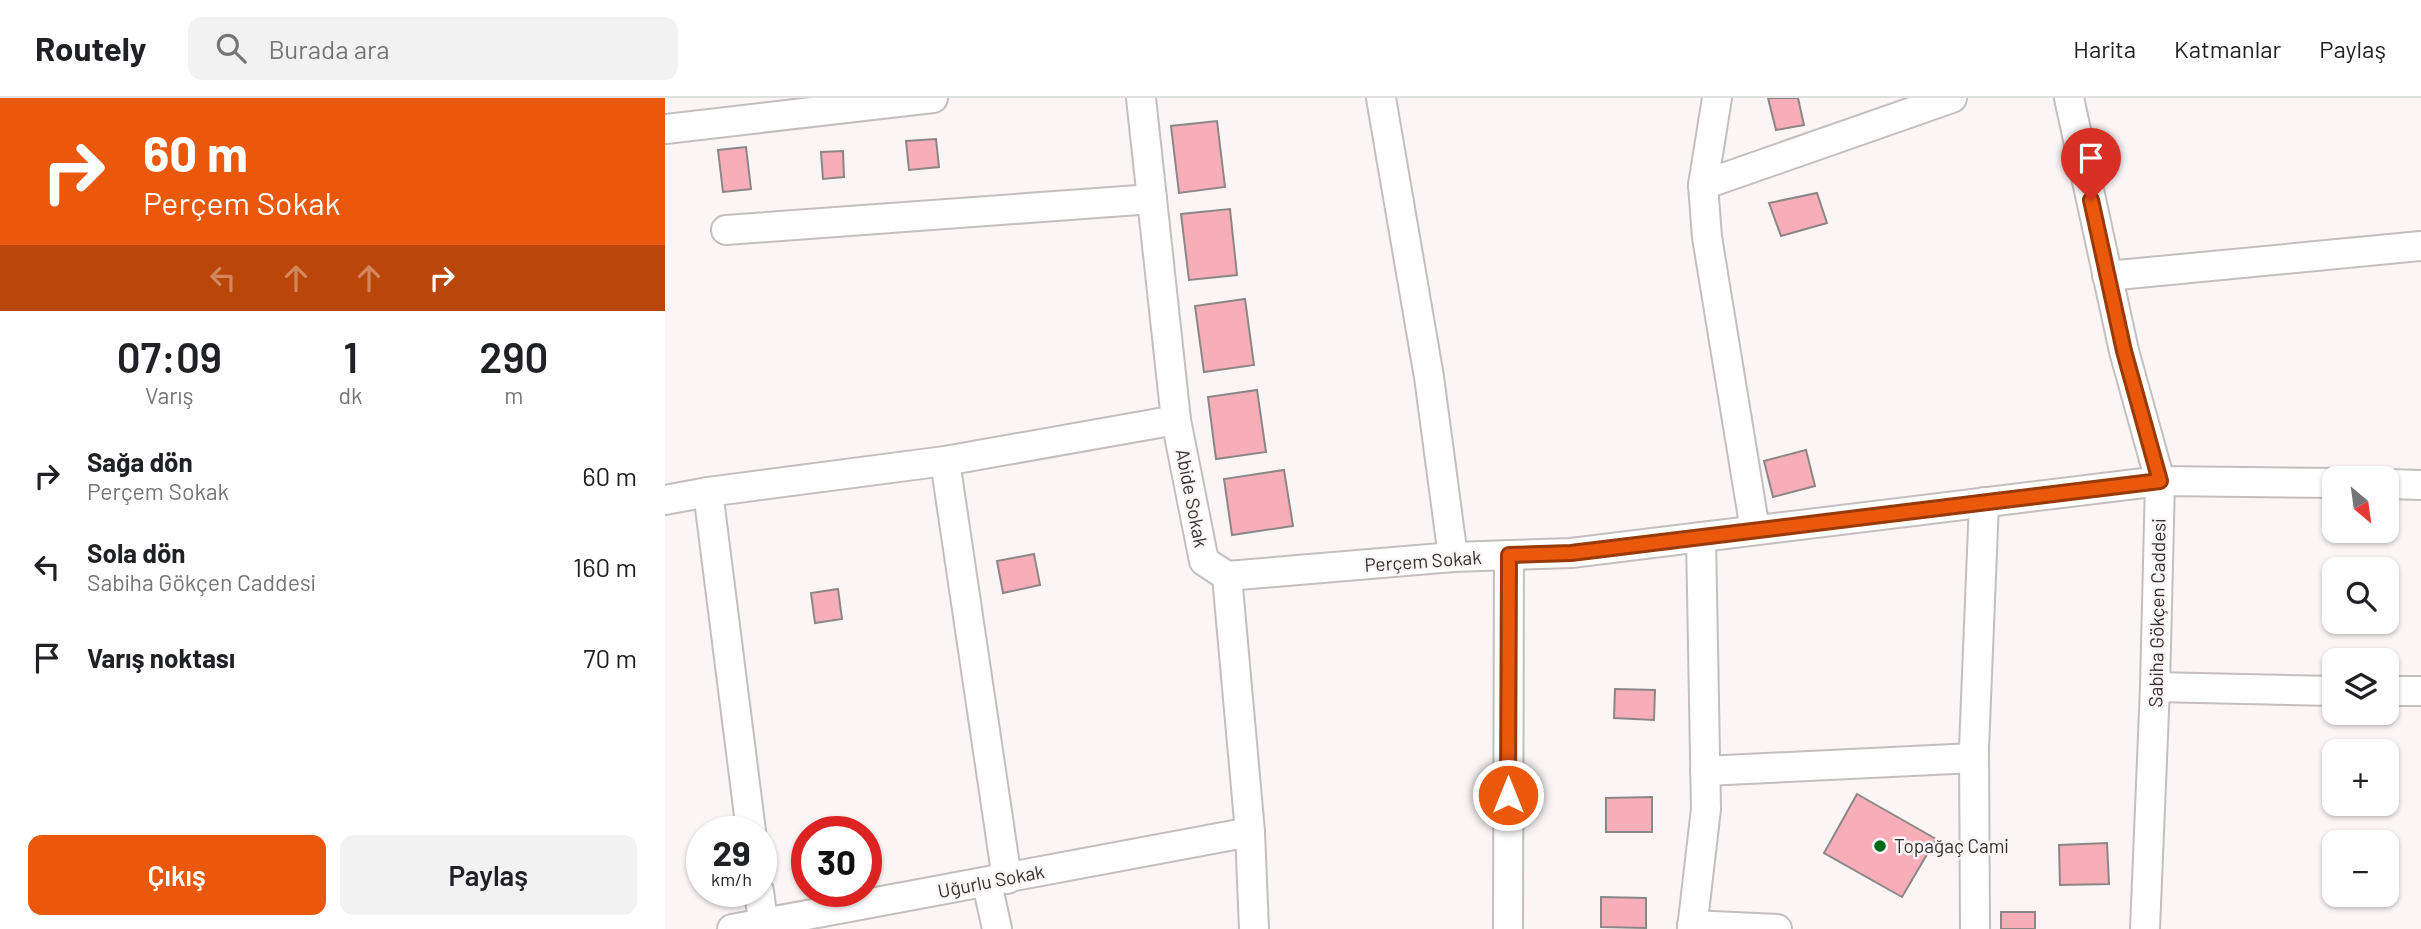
<!DOCTYPE html>
<html lang="tr">
<head>
<meta charset="utf-8">
<style>
  body { margin:0; font-family:Barlow,sans-serif; background:#f2f2f2; color:#202124; height:100vh; display:flex; flex-direction:column; font-size:26px; white-space:nowrap }
  * { box-sizing:border-box; margin:0 }
  p { font-size:23px; color:#757577 }
  .icon { flex:none; width:38px; height:38px; fill:none; stroke:currentColor; stroke-width:2; stroke-linecap:round; stroke-linejoin:round }
  .map { position:relative; flex:1; overflow:hidden }
  .drawer { display:flex; flex-direction:column; background:#fff; width:665px }
  .drawer>* { flex:none }
  .banner { background:#ea580c; color:#fff; overflow:hidden }
  .needle { width:46px; rotate:151deg }
  .buttons { position:absolute; left:1657px; top:368px; display:grid; gap:14px }
  .buttons a { display:grid; place-items:center; width:77px; height:77px; border-radius:14px; background:#fff; box-shadow:0 2px 5px #0004; font-size:35px }
  .speed { position:absolute; left:21px; top:718px; display:flex; gap:14px; font-size:35px; font-weight:700; text-align:center }
  .speed>* { display:grid; place-content:center; width:91px; height:91px; border-radius:50%; background:#fff; box-shadow:0 2px 5px #0004; line-height:1 }
  .speed small { font-size:18px; font-weight:400 }
  .speed .limit { border:10px solid #d22; background:#fff; color:#111 }
  .pin { position:absolute; display:grid; place-items:center; width:60px; height:60px; color:#fff; margin:-72px -30px; border-radius:50% 50% 50% 0; rotate:-45deg; box-shadow:0 0 7px #0007 }
  .pin .icon { rotate:45deg }
  .me { position:absolute; width:77px; margin:-38px; rotate:0deg; stroke-linejoin:round; filter:drop-shadow(0 0 5px #0008) }
  .turn { display:flex; align-items:center; gap:24px; height:147px; padding:0 28px; font-size:32px }
  .turn .icon { width:91px; height:91px; stroke-width:2.5 }
  .turn b { display:block; font-size:49px; line-height:60px }
  .lanes { display:flex; align-items:center; height:66px; padding:0 28px; background:#0003; justify-content:center; gap:35px; direction:ltr }
  .lanes .off { opacity:.35 }
  .eta { display:flex; justify-content:space-evenly; align-items:center; height:119px; text-align:center }
  .eta b { font-size:42px; font-weight:600; line-height:49px }
  .primary-button { display:flex; gap:14px; margin-top:auto; padding:14px 28px }
  .primary-button a { flex:1; height:80px; border-radius:14px; background:#ea580c; color:#fff; font-size:28px; font-weight:600; line-height:80px; text-align:center }
  .primary-button a+a { background:#f2f2f2; color:#202124 }
  ul { padding:0; list-style:none }
  li { display:flex; align-items:center; gap:21px; height:91px; padding:0 28px }
  li div { flex:1 }
  li b { display:block; font-size:26px }
  li em { font-style:normal }
  header { display:flex; align-items:center; gap:42px; box-sizing:border-box; height:98px; padding:0 35px; background:#fff; border-bottom:2px solid #e0e0e0 }
  header strong { font-size:33px }
  nav { display:flex; gap:38px; margin-inline-start:auto; font-size:24px }
  .search { width:490px; height:63px; background:#f2f2f2; display:flex; align-items:center; gap:18px; box-sizing:border-box; padding:0 24px; border-radius:14px; color:#757577; font-size:26px }
  main { display:flex; flex:1; min-height:0 }
  .map>svg:first-child { display:block }
  .building { fill:#f7aeb8; stroke:#8c8787; stroke-width:2 }
  .lines { fill:none; stroke-linecap:round; stroke-linejoin:round }
  .street-casing { stroke:#c5bebf; stroke-width:32 }
  .street { stroke:#fff; stroke-width:28 }
  .route-casing { stroke:#983908; stroke-width:18 }
  .route { stroke:#ea580c; stroke-width:12 }
  .poi-dot { fill:#006a18; stroke:#fbf5f6; stroke-width:2.5 }
  .labels { text-anchor:middle; stroke-width:5; stroke-linejoin:round; paint-order:stroke }
  .street-label { font-size:19px; fill:#333131; stroke:#fbf5f6 }
  .poi-label { font-size:19px; fill:#333131; stroke:#fbf5f6; text-anchor:start }
</style>
</head>
<body>
<header>
<strong>Routely</strong>
<div class="search"><svg class="icon" aria-label="search" viewBox="0 0 24 24"><circle cx="10" cy="10" r="6"/><path d="M15 15l6 6"/></svg>Burada ara</div>
<nav><a>Harita</a><a>Katmanlar</a><a>Paylaş</a></nav>
</header>
<main>
<section class="drawer">
<div class="banner">
<div class="turn"><svg class="icon" aria-label="right" viewBox="0 0 24 24"><path d="M7 20v-9h11M14 6l5 5-5 5"/></svg><div><b>60 m</b>Perçem Sokak</div></div>
<div class="lanes"><svg class="icon off" aria-label="left" viewBox="0 0 24 24"><path d="M17 20v-9H6M10 6l-5 5 5 5"/></svg><svg class="icon off" aria-label="ahead" viewBox="0 0 24 24"><path d="M12 20V5M6 11l6-6 6 6"/></svg><svg class="icon off" aria-label="ahead" viewBox="0 0 24 24"><path d="M12 20V5M6 11l6-6 6 6"/></svg><svg class="icon" aria-label="right" viewBox="0 0 24 24"><path d="M7 20v-9h11M14 6l5 5-5 5"/></svg></div>
</div>
<div class="eta">
<div><b>07:09</b><p>Varış</p></div>
<div><b>1</b><p>dk</p></div>
<div><b>290</b><p>m</p></div>
</div>
<ul>
<li><svg class="icon" aria-label="right" viewBox="0 0 24 24"><path d="M7 20v-9h11M14 6l5 5-5 5"/></svg><div><b>Sağa dön</b><p>Perçem Sokak</p></div><em>60 m</em></li>
<li><svg class="icon" aria-label="left" viewBox="0 0 24 24"><path d="M17 20v-9H6M10 6l-5 5 5 5"/></svg><div><b>Sola dön</b><p>Sabiha Gökçen Caddesi</p></div><em>160 m</em></li>
<li><svg class="icon" aria-label="arrive" viewBox="0 0 24 24"><path d="M6 21V4h12l-3 4 3 4H6"/></svg><div><b>Varış noktası</b></div><em>70 m</em></li>
</ul>
<div class="primary-button"><a>Çıkış</a><a>Paylaş</a></div>
</section>
<div class="map">
<svg width="1756" height="831" viewBox="0 0 1756 831">
  <rect width="100%" height="100%" fill="#fbf5f6"/>
  <g class="building">
    <polygon points="1103,0 1133,0 1139,27 1111,32"/>
    <polygon points="552,23 560,89 514,95 506,28"/>
    <polygon points="271,41 274,69 244,72 241,43"/>
    <polygon points="81,49 86,91 58,94 53,52"/>
    <polygon points="178,53 179,79 158,81 156,54"/>
    <polygon points="1152,95 1162,125 1116,138 1104,105"/>
    <polygon points="565,111 572,177 524,182 516,116"/>
    <polygon points="580,201 589,267 539,274 530,208"/>
    <polygon points="592,292 601,354 551,361 543,299"/>
    <polygon points="1141,352 1150,388 1108,399 1099,363"/>
    <polygon points="619,372 628,428 567,437 559,381"/>
    <polygon points="369,456 375,487 338,495 332,463"/>
    <polygon points="173,491 177,521 150,525 146,495"/>
    <polygon points="950,591 990,592 989,622 949,620"/>
    <polygon points="1192,696 1271,741 1237,799 1159,755"/>
    <polygon points="987,699 987,734 941,734 941,700"/>
    <polygon points="1442,745 1444,786 1395,787 1394,747"/>
    <polygon points="936,799 981,800 981,830 936,829"/>
    <rect x="1336" y="814" width="34" height="17"/>
  </g>
  <g class="lines">
    <defs>
      <g id="street">
        <polyline points="476,0 511,322 539,463 562,478"/>
        <polyline points="716,0 764,279 788,459"/>
        <polyline points="1052,0 1038,87 1042,139 1090,432"/>
        <polyline points="1404,0 1459,253 1495,383 1490,589 1480,831"/>
        <polyline points="0,31 268,0"/>
        <polyline points="1038,87 1287,0"/>
        <polyline points="61,132 487,101"/>
        <polyline points="1442,178 1756,148"/>
        <polyline points="280,363 342,781"/>
        <polyline points="1722,386 1756,387"/>
        <polyline points="43,394 86,733"/>
        <polyline points="0,402 43,394 280,363 511,322"/>
        <polyline points="562,478 788,459 906,455 1495,383 1670,385"/>
        <polyline points="562,478 585,734 589,831"/>
        <polyline points="1490,589 1670,593"/>
        <polyline points="1722,593 1756,593"/>
        <polyline points="1040,673 1309,660"/>
        <polyline points="322,785 332,831"/>
        <polyline points="94,793 99,831"/>
        <polyline points="1027,827 1112,831"/>
        <polyline points="67,831 585,734"/>
        <polyline points="843,831 844,457"/>
        <polyline points="1027,831 1041,711 1036,439"/>
        <polyline points="1310,831 1309,650 1319,404"/>
      </g>
    </defs>
    <use href="#street" class="street-casing"/>
    <use href="#street" class="street"/>
  </g>
  <g class="lines">
    <defs>
      <polyline id="route" points="843,697 844,457 906,455 1495,383 1459,253 1426,102"/>
    </defs>
    <use href="#route" class="route-casing"/>
    <use href="#route" class="route"/>
  </g>
  <circle class="poi-dot" cx="1215" cy="748" r="7"/>
  <g class="labels">
    <g class="street-label">
      <text transform="translate(527 400) rotate(79)" y="7">Abide Sokak</text>
      <text transform="translate(758 463) rotate(-4)" y="7">Perçem Sokak</text>
      <text transform="translate(1492 515) rotate(-89)" y="7">Sabiha Gökçen Caddesi</text>
      <text transform="translate(326 783) rotate(-11)" y="7">Uğurlu Sokak</text>
    </g>
    <g class="poi-label">
      <text x="1229" y="755">Topağaç Cami</text>
    </g>
  </g>
</svg>
<div class="buttons">
<a><svg class="needle" viewBox="-14 -14 28 28"><path d="M0-13l5 13h-10z" fill="#e53935"/><path d="M0 13l5-13h-10z" fill="#757577"/></svg></a>
<a><svg class="icon" aria-label="search" viewBox="0 0 24 24"><circle cx="10" cy="10" r="6"/><path d="M15 15l6 6"/></svg></a>
<a><svg class="icon" aria-label="layers" viewBox="0 0 24 24"><path d="M12 4l9 5-9 5-9-5zM3 14l9 5 9-5"/></svg></a>
<a>+</a>
<a>−</a>
</div>
<div class="speed"><div>29<small>km/h</small></div><div class="limit">30</div></div>
<div class="pin" style="left:1426px;top:102px;background:#d93025"><svg class="icon" aria-label="arrive" viewBox="0 0 24 24"><path d="M6 21V4h12l-3 4 3 4H6"/></svg></div>
<svg class="me" style="left:843px;top:697px" viewBox="-20 -20 40 40"><circle r="17" fill="#ea580c" stroke="#fff" stroke-width="3"/><path d="M0-11L8 9 0 5-8 9z" fill="#fff"/></svg>
</div>
</main>
</body>
</html>
